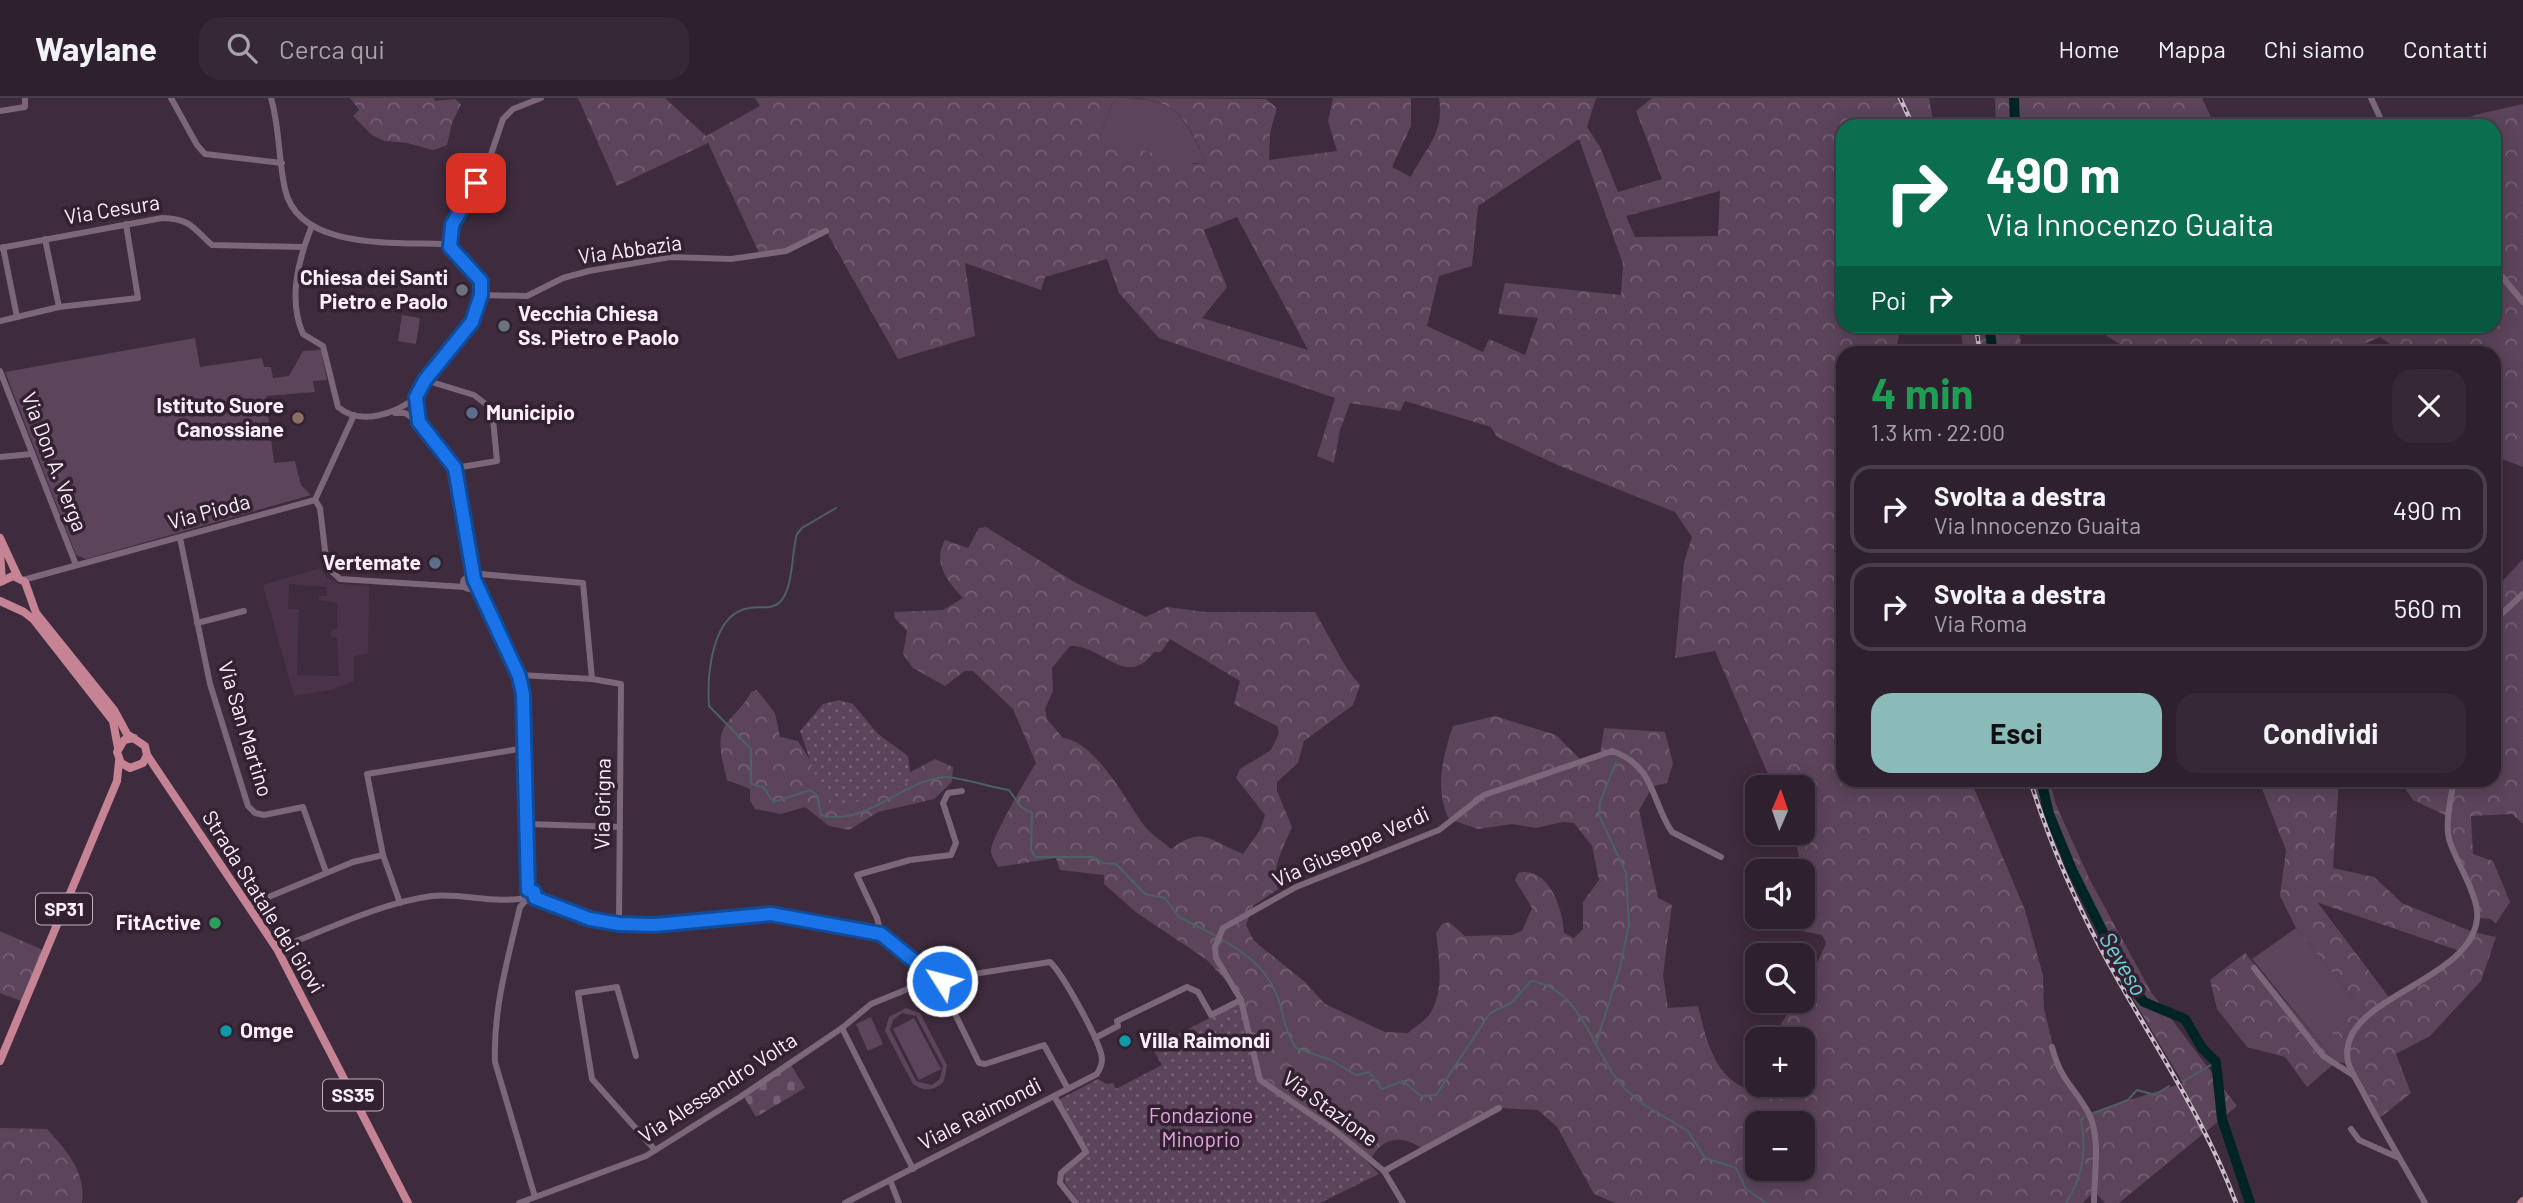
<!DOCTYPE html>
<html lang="it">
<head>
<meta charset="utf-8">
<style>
  body { margin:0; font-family:Barlow,sans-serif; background:#362836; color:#f1f3f6; height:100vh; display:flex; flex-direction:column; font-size:26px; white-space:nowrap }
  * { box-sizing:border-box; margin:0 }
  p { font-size:23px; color:#a7a3aa }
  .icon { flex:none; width:38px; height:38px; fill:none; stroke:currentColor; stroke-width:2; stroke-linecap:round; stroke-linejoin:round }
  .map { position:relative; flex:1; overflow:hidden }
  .panel { position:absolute; left:1836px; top:248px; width:665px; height:441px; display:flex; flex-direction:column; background:#2e202e; border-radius:21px; box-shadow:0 4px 18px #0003,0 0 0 2px #493e4a }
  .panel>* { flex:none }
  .guide { position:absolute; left:1836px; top:21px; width:665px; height:214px; border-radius:21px; box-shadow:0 4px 18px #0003,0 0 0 2px #493e4a; background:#0b6e4f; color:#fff; overflow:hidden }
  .needle { width:46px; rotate:2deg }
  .buttons { position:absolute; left:1745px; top:677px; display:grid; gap:14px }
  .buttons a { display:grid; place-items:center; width:70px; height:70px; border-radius:14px; background:#2e202e; box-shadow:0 4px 18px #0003,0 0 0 2px #493e4a; font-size:35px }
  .pin { position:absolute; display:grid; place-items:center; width:60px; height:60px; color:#fff; margin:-30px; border-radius:14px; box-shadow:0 4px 10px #0006 }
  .me { position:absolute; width:77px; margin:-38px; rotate:306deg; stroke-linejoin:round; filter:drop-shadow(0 0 5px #0008) }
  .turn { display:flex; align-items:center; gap:24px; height:147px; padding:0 35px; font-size:32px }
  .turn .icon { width:91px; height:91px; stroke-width:2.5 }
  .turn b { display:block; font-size:49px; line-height:60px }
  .then { display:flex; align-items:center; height:66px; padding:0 35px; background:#0003; gap:14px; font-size:26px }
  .round { display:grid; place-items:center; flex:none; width:74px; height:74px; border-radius:21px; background:#362836 }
  .summary { display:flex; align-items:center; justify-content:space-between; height:119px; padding:0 35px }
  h1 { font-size:42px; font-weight:700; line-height:52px; color:#1e9e55 }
  .cta { display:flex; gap:14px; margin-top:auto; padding:14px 35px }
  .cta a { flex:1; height:80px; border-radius:21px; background:#8bbbb9; color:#111; font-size:28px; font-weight:700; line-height:80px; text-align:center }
  .cta a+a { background:#362836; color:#f1f3f6 }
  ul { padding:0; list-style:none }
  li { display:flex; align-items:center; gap:21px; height:88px; margin:0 14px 10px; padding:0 21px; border:4px solid #493e4a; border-radius:21px }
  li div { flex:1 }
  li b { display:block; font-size:26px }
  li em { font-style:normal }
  header { display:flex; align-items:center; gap:42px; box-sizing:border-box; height:98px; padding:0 35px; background:#2e202e; border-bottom:2px solid #493e4a }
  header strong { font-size:33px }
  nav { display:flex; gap:38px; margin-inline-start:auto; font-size:24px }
  .search { width:490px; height:63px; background:#362836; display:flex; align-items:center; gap:18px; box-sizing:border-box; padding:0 24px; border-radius:21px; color:#a7a3aa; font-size:26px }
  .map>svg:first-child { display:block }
  .built { fill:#4a3249; fill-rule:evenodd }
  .grass { fill:#5c445b; fill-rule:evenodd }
  .forest { fill:url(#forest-crowns); fill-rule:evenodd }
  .cemetery { fill:url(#cemetery-stones) }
  .park { fill:url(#park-dots) }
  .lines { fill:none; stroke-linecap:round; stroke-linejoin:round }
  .stream { stroke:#4c6164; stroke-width:2 }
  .river { stroke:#002424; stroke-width:10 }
  .minor { stroke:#7c667a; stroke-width:6 }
  .major { stroke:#c68394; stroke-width:8 }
  .rail-casing { stroke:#cbbdca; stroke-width:4.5 }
  .rail { stroke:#332132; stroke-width:2; stroke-dasharray:5; stroke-linecap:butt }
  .route-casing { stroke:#114b97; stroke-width:18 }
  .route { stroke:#1a73e8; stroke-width:12 }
  .worship-dot { fill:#6b7280; stroke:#332132; stroke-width:2.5 }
  .service-dot { fill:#5c6f8a; stroke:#332132; stroke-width:2.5 }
  .education-dot { fill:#8d6e63; stroke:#332132; stroke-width:2.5 }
  .leisure-dot { fill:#2e9e5b; stroke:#332132; stroke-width:2.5 }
  .culture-dot { fill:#0f9aa8; stroke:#332132; stroke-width:2.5 }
  .labels { text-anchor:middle; stroke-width:7; stroke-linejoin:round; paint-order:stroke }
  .shield { fill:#332132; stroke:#c0b1bf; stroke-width:2 }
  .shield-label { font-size:19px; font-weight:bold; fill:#fceffb }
  .street-label { font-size:21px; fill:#fceffb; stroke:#332132 }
  .poi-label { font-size:21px; font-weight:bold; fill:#fceffb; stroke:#332132; text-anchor:end }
  .park-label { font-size:21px; fill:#e2a8df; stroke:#332132 }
  .water-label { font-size:23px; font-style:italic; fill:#6fd9d9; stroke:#332132 }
</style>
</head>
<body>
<header>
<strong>Waylane</strong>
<div class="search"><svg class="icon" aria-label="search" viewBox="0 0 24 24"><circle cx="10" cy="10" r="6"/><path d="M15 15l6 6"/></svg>Cerca qui</div>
<nav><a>Home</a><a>Mappa</a><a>Chi siamo</a><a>Contatti</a></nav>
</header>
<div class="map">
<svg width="2523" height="1105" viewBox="0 0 2523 1105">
  <defs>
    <pattern id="forest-crowns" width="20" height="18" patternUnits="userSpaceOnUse" patternTransform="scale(1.75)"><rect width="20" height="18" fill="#5c445b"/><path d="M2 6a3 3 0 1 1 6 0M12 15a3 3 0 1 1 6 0" fill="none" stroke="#745f73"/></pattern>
    <pattern id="cemetery-stones" width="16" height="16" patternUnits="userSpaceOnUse" patternTransform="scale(1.75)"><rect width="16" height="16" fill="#5c445b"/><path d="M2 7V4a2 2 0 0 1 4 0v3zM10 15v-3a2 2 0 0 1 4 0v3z" fill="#745f73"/></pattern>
    <pattern id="park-dots" width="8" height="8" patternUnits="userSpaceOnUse" patternTransform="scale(1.75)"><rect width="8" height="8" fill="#5c445b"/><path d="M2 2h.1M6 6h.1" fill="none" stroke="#745f73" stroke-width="1.8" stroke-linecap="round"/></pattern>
  </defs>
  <rect width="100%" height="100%" fill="#3e2b3d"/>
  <path class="built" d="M320,470L326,479L339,486L369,488L368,556L354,558V583L331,592L294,598L263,487ZM289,486L327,489V498H319V502L337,505V531L331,532V539L337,540L339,578L297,577L299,511H288Z"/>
  <g class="grass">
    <path d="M1118,0C1180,0 1181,16 1207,65C1179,68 1125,53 1099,41L1112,6Z"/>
    <polygon points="402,217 420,220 416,246 398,243"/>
    <polygon points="195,240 200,269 262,260 264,269 271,269 273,280 289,278 303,253 321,252 327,282 313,283 315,294 266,298 274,365 295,363 301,387 311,397 86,461 76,457 5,274"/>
    <polygon points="2296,830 2354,901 2347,948 2349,966 2336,964 2252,861"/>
    <path d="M906,910L920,915L947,967L944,983C935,993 924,994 913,986L885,933L889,919ZM902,915L916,918L943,968L940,981L932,987L916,983L890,932L893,922Z"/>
    <polygon points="871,919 883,946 868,953 856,926"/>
    <polygon points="914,920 941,971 919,982 893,931"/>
  </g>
  <g class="forest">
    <polygon points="350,0 434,0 435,3 455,1 461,6 452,25 447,47 433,52 407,45 384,43 372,37 353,18 359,12"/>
    <path d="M578,0H665L706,38L760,8L755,0H1118L1112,6L1099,41L1194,66L1207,65C1187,27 1183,3 1134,0L1266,1L1277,10L1270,35L1269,62L1337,53L1328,23L1333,0H1411V28L1392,69L1411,79C1425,50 1445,36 1439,0H1596L1587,29L1600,49L1618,94L1662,81L1636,13L1652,0H1929L1934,28H1843V228H1901L1895,255L1843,256V682L1971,683L2025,812L2043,877L2044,910L2058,969L2089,1015L2183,985L2114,869L2059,755L2033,683H2050L2056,707L2090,782L2151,894L2237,1008L2119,1105H2105L2094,1093L2083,1105H1615L1594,1096L1557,1029L1538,1012L1499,1010L1421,1050C1403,1037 1383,1039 1372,1059L1261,982L1238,896L1207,862L1137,815L1104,786V777L1060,772L1056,760L998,769C996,765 992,759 991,754C989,743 1028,678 1036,665L1013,611L973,573H965L945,588L913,570L903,556L907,533L895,520L894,514L943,512L963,500C947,483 932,464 945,442L968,450L979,430L986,429L1076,485L1146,519L1167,509L1205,514H1315L1347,571L1360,587L1353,607L1304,643L1298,665L1277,684V693L1292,729C1284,749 1270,771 1278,791L1253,808L1246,827L1254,843L1305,884L1325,906L1385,934L1408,935C1414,929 1424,924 1429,917C1445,895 1439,860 1436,835L1442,826L1449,824L1465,838L1512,837L1522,833L1532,810L1515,782L1518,775C1549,767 1563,812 1564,835L1574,840L1583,831V804L1599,782L1592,748L1574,725L1563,724L1536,730L1512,726L1478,731L1449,721C1434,691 1443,658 1453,628L1495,618L1556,637L1581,662L1600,657L1604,630L1665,634L1673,665L1667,685L1653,688L1639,712L1658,800L1672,807L1663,877L1668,910L1698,908C1707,944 1715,984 1756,994L1758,987H1802V942L1772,941L1795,903H1802C1803,882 1820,865 1826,844L1822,837L1802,833L1792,819H1802V774L1794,735H1802L1801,689L1804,679L1768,676L1715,553L1675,560L1684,464L1692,439L1675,414L1560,368L1497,339L1491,329L1405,303L1400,313L1350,305L1340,332L1334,365L1317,358L1335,300L1159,240L1119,195L1107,161L1045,179L1041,192L965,165L975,238L898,261L826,133L786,153L760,157L708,45L617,88ZM1579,41L1623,166L1621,197L1505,185L1498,216L1538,220L1525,257L1489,241L1483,254L1427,228L1439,178L1472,168L1478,108ZM1720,93L1718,138L1635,139L1626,118ZM1237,119L1308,252L1202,220L1227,189L1204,132ZM1170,541L1240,583L1234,606L1277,628L1279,635L1271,652L1240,671L1236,680L1265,717L1260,732L1243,756C1210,743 1203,727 1171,751C1162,743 1149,735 1143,726C1125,701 1096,644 1063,640L1047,621L1045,611L1053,593L1052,570L1070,548C1102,546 1126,592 1154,554H1161ZM1757,1026H1802V1071H1757Z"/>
    <polygon points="1995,0 2202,0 2215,28 1996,28"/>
    <polygon points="2523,6 2523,369 2494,358 2494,256 2403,255 2380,239 2345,255 2134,255 2091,228 2494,228 2494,28 2450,28 2475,17"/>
    <polygon points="1960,228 2019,228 2022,255 1964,255"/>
    <polygon points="2523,461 2523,726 2512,716 2471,718 2473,756 2493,763 2510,804 2496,825 2490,821 2478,820 2449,740 2449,719 2413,702 2400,683 2494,682 2494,492"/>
    <path d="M757,592L775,615L780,639L798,643L820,678L894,683L935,661L953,669L952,684L934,701L878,714L849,732L829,728L805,709L781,716L755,711L750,703V691L727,682C723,664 715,642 726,626C735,614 744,608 751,594Z"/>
    <path d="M2259,683H2339L2333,770L2374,779L2402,805L2473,834L2496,839L2481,883L2430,938L2396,956L2411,995L2377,1022L2349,966L2347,948L2327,931L2354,901L2296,830L2280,798L2286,752ZM2318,805H2319L2460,853L2391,902Z"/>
    <polygon points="0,833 43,852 21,903 0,895"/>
    <polygon points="2245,855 2336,964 2307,989 2285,959 2247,949 2217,911 2210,882"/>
    <path d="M0,1030L47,1031C67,1053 86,1074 82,1105H0Z"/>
  </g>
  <polygon class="cemetery" points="791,967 805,990 756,1019 744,999"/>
  <g class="park">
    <path d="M839,602L853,606L877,635L908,658L911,681C898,693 890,690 875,695C859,702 851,710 832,708L820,691L800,633L823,606Z"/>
    <path d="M1240,904L1259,983C1301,1010 1345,1039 1379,1076L1320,1105H1080L1065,1085L1064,1074L1089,1055L1058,1002L1098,981L1106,986L1113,985L1116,991L1162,967L1152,950Z"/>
  </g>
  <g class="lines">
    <g class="stream">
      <path d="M836,410L802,430L797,436C791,456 794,489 780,504C772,512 759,508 749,510C711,516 707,578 709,608L751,651V686L763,689L774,704L810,692L817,697L821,717C867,729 902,682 945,679C955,678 995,690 1009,692L1021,709L1032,715L1031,751L1035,759H1094L1103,765L1116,766L1145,796L1165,800L1179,819L1216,838"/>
      <path d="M1221,841C1249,858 1268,871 1279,903C1284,920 1286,935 1296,950L1331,962L1356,977L1369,974L1382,991L1403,983L1421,998L1436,997L1490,915L1511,905L1531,883C1565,888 1581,918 1596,946L1619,873L1629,827L1626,775L1599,717L1600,704L1616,664"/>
      <polyline points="1596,947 1613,976 1625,991 1643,1006 1688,1033 1705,1060 1736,1070 1746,1091 1766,1105"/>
      <polyline points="2184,983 2216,964"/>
      <polyline points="2094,1015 2128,1002 2137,992 2155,997 2169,988"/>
      <path d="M2066,1105C2083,1078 2087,1054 2081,1022L2084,1019"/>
    </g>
    <g class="river">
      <polyline points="2014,0 2015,28"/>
      <polyline points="1989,228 1993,256"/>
      <polyline points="2041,682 2049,716 2072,772 2129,886 2144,904 2185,921 2202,950 2216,964 2222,1021 2250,1105"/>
    </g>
    <g class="minor">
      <polyline points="171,0 197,47 205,56 282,65"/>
      <path d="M271,0C280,31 278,60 285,91C298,152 394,144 442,146L450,149L481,183V197L472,224L425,282L416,299L419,324"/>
      <polyline points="2371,0 2384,28"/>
      <polyline points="0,13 25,9 25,0"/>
      <path d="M311,130C298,163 288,202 303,236L323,248L338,309C360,328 396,316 416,299"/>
      <polyline points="45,141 59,209"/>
      <polyline points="3,149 17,219"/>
      <polyline points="450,149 452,127 486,71 503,21 513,11 541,0"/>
      <path d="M0,150L162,120C191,121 192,129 212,147L304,149"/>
      <polyline points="2494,169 2523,204"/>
      <polyline points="481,197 527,198 563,180 589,173 670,159 731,161 786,153 826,133"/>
      <polyline points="0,223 59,209 138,200 126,126"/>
      <polyline points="0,273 76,467"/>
      <polyline points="425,282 474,297 492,311"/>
      <polyline points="492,311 515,312 547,321"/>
      <polyline points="395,315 405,315 419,324 455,370 474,481 480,476 583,485 592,581"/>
      <polyline points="0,359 32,356"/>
      <polyline points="455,370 497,363 492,311"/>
      <polyline points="315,402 320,410 327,469 340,481 464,489"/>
      <polyline points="180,440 210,586 248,708 255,715 264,717 303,709 326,774"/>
      <circle cx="469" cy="485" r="6"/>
      <polyline points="23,482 315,402 354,317"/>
      <polyline points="481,499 519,577 523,596 528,791"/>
      <polyline points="2494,523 2523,496"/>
      <polyline points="197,525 244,513"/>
      <polyline points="519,577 592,581 621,586 619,826"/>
      <polyline points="526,726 620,729"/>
      <circle cx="530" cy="797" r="6"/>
      <polyline points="535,800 590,822 619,826 655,827 771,815 881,836 930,876"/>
      <path d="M526,802L520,809C508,860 493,911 495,964L535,1099"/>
      <polyline points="400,805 383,757 367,676 525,650"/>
      <polyline points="249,807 353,764 383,757"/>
      <polyline points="881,836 877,820 857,777 910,762 951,757 956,745 943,705 948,695 962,693"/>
      <path d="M277,851C326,832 380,805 432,798C463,795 495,806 525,800"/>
      <polyline points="2254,870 2323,958 2353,977"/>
      <circle cx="934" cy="883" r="8"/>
      <polyline points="941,887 979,965 985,966 1044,947 1068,991"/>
      <path d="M1241,902L1216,860L1215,849L1223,830L1296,789L1439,732L1484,697L1612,653C1656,668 1651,704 1672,734L1721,759"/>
      <polyline points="842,930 913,1071"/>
      <polyline points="1095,940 1118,928 1117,923 1187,889 1198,894 1211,917 1241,902 1260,982 1334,1032 1384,1073 1403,1105"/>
      <path d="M2052,949C2061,984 2075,989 2089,1016C2101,1040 2094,1078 2094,1104"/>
      <polyline points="636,958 617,889 578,895 592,981 655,1052"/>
      <polyline points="1054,998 1086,1054 1061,1075 1060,1085 1076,1105"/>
      <polyline points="2351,1031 2359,1042 2397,1059"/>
      <polyline points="1384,1073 1499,1010"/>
      <polyline points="890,1082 899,1105"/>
      <polyline points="519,1105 646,1058 740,999 842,930 871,906 925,884"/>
      <path d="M845,1105L1097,976C1100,971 1102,966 1102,961C1101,944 1062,875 1050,864L942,881"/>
      <path d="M2425,1105C2405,1069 2384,1034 2365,998C2360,987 2351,975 2348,964C2335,899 2470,886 2477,821C2480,798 2455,763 2449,741C2445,724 2451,700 2454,682"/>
    </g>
    <g class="major">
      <polyline points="0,440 18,479"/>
      <polyline points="0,454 2,483"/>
      <polyline points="0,484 13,478 25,484 36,515 114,612 127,636 145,648 147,657 143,665 130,670 121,665 117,654 124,642 134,640"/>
      <polyline points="0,503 24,514 34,522 113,623 118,650"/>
      <polyline points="147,657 277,851 408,1105"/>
      <polyline points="0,963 117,683 119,663"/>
      <polyline points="2521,1105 2523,1103"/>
    </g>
    <defs>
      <g id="rail">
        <polyline points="1900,0 1913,28"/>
        <polyline points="1976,228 1980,256"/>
        <path d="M2030,682C2050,746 2076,806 2108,864C2152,944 2204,1019 2236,1105"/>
      </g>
    </defs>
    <use href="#rail" class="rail-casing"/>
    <use href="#rail" class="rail"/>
  </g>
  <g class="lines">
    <defs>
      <polyline id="route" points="476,85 452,127 450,149 481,183 481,197 472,224 425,282 416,299 419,324 455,370 474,481 519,578 523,596 528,792 534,794 535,800 590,821 619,826 655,827 771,816 881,836 930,876 939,877 942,883"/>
    </defs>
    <use href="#route" class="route-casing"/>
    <use href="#route" class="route"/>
  </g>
  <g class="worship-dot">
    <circle cx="462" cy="192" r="7"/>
    <circle cx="504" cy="228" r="7"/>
  </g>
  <g class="service-dot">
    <circle cx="472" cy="315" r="7"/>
    <circle cx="435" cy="465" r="7"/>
  </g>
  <circle class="education-dot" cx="298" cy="320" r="7"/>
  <circle class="leisure-dot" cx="215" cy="825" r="7"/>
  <g class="culture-dot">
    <circle cx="226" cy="933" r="7"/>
    <circle cx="1125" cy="943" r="7"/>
  </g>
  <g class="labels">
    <g class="shield">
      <rect x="36" y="795.5" width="56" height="31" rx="5"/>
      <rect x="323" y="981.5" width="60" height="31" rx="5"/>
    </g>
    <g class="shield-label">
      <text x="64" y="818">SP31</text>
      <text x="353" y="1004">SS35</text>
    </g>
    <g class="street-label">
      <text transform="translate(112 112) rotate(-9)" y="7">Via Cesura</text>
      <text transform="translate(630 152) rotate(-8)" y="7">Via Abbazia</text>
      <text transform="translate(54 364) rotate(69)" y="7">Via Don A. Verga</text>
      <text transform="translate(209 414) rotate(-15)" y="7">Via Pioda</text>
      <text transform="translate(245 631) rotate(73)" y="7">Via San Martino</text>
      <text transform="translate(603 706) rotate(-89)" y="7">Via Grigna</text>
      <text transform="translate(1351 749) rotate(-24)" y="7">Via Giuseppe Verdi</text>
      <text transform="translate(263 804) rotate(58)" y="7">Strada Statale dei Giovi</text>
      <text transform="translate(718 990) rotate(-33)" y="7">Via Alessandro Volta</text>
      <text transform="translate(1330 1011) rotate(36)" y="7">Via Stazione</text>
      <text transform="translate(980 1016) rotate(-27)" y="7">Viale Raimondi</text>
    </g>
    <g class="poi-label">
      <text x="448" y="187">Chiesa dei Santi<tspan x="448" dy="24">Pietro e Paolo</tspan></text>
      <text x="518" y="223" text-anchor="start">Vecchia Chiesa<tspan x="518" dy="24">Ss. Pietro e Paolo</tspan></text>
      <text x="284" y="315">Istituto Suore<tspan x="284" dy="24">Canossiane</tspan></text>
      <text x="486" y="322" text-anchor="start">Municipio</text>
      <text x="421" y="472">Vertemate</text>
      <text x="201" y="832">FitActive</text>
      <text x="240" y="940" text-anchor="start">Omge</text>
      <text x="1139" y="950" text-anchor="start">Villa Raimondi</text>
    </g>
    <g class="park-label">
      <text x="1201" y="1025">Fondazione<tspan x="1201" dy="24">Minoprio</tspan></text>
    </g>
    <g class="water-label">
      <text transform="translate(2123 866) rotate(59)" y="8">Seveso</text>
    </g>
  </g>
</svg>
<div class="buttons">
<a><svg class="needle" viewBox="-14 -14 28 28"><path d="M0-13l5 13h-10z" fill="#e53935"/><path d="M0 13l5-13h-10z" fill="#a7a3aa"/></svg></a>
<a><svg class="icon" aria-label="sound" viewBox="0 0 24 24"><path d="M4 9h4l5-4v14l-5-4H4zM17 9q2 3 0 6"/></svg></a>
<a><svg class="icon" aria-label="search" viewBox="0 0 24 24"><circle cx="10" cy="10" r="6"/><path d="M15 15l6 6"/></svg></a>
<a>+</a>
<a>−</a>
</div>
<div class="pin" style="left:476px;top:85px;background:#d93025"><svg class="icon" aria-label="arrive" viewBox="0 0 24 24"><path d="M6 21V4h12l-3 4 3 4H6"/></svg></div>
<svg class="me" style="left:942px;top:883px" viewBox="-20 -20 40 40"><circle r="17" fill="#1a73e8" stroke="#fff" stroke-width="3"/><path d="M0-11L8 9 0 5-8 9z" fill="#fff"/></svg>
<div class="guide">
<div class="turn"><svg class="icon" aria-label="right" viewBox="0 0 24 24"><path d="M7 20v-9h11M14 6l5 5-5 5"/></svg><div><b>490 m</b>Via Innocenzo Guaita</div></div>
<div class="then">Poi<svg class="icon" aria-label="right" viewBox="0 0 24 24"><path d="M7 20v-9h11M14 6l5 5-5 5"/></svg></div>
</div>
<section class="panel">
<div class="summary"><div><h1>4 min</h1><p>1.3 km · 22:00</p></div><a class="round"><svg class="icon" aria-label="close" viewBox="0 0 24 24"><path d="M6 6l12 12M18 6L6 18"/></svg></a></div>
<ul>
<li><svg class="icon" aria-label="right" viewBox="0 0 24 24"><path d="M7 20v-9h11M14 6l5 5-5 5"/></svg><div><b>Svolta a destra</b><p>Via Innocenzo Guaita</p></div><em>490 m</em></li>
<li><svg class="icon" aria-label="right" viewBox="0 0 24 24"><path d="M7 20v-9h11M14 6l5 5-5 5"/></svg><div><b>Svolta a destra</b><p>Via Roma</p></div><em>560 m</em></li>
</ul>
<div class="cta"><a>Esci</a><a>Condividi</a></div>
</section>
</div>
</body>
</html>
